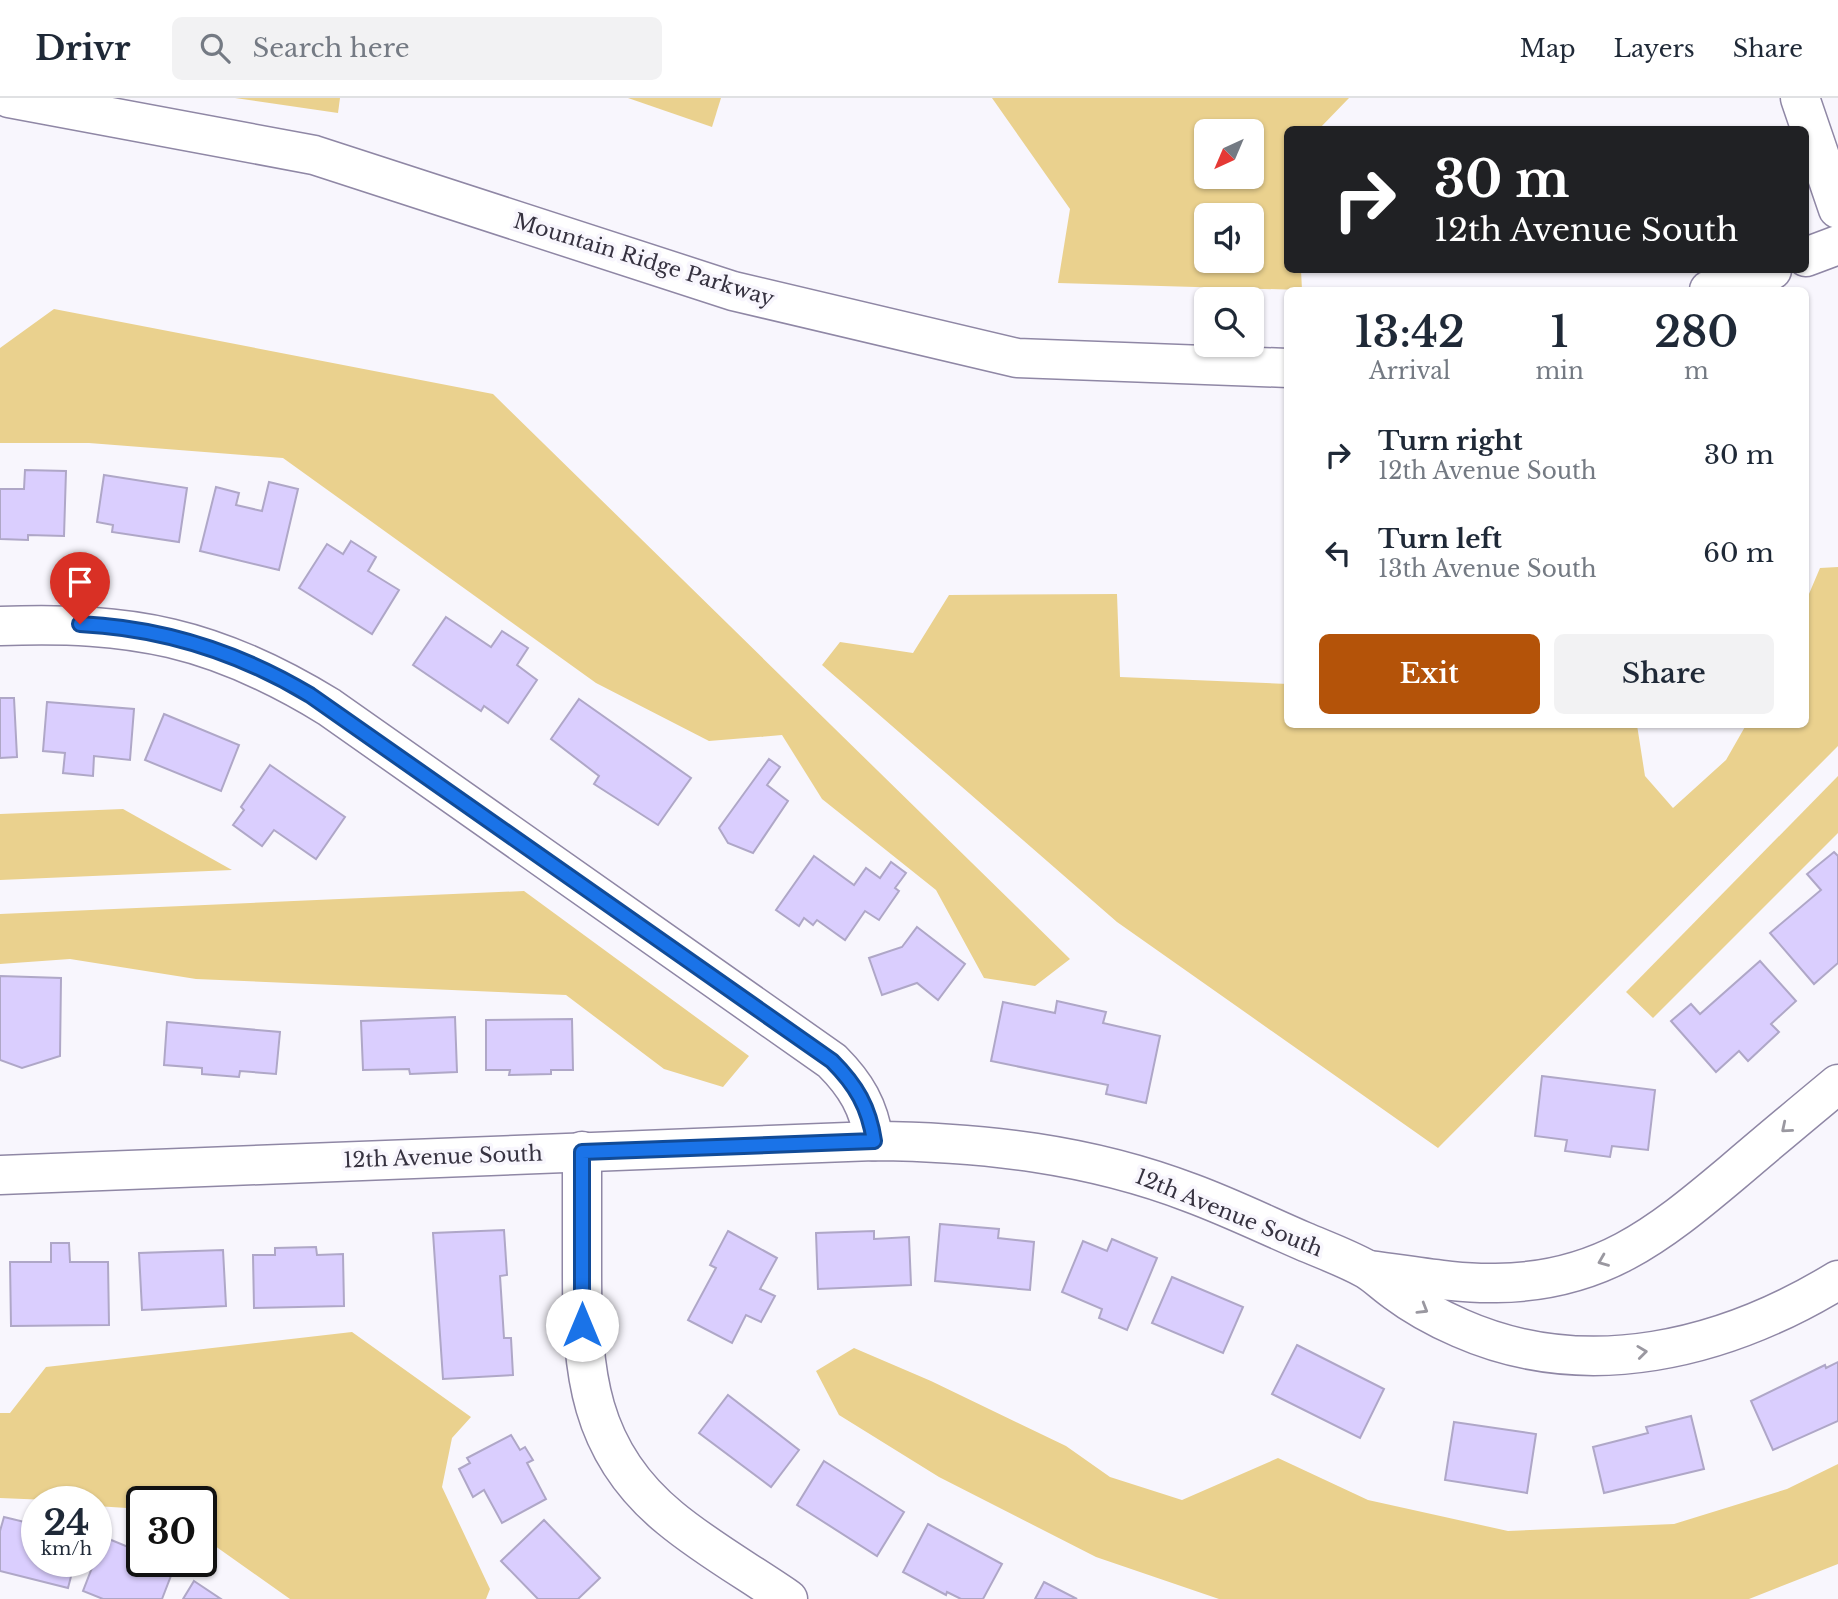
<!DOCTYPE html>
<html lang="en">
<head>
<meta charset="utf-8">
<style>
  body { margin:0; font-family:"Libre Baskerville",serif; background:#f2f2f3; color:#1f2937; height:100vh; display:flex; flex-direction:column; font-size:26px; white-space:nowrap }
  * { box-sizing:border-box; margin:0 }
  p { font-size:23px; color:#747a83 }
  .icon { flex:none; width:38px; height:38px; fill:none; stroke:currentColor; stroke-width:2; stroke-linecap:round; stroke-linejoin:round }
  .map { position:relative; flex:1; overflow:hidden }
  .drawer { position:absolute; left:1284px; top:189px; width:525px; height:441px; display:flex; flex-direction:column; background:#fff; border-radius:10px; box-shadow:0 2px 5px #0004 }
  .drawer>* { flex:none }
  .hud { position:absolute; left:1284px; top:28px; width:525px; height:147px; border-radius:10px; box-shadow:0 2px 5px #0004; background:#202124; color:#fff; overflow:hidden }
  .needle { width:46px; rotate:224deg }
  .tools { position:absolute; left:1194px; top:21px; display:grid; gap:14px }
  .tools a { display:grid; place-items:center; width:70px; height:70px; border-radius:10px; background:#fff; box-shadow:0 2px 5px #0004; font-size:35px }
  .speed { position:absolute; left:21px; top:1388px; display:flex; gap:14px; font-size:35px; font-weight:700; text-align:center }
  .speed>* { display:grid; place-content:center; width:91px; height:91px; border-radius:50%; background:#fff; box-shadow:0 2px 5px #0004; line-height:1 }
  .speed small { font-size:18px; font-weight:400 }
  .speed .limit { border:4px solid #111; border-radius:10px; background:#fff; color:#111 }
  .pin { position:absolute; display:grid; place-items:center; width:60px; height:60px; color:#fff; margin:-72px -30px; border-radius:50% 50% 50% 0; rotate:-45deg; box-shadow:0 0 7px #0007 }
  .pin .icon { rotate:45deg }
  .me { position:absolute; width:77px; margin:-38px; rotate:0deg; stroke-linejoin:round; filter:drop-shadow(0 0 5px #0008) }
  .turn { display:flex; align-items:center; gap:24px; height:147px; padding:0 35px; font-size:32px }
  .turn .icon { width:91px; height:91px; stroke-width:2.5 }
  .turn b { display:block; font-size:49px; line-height:60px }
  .eta { display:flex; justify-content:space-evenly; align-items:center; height:119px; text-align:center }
  .eta b { font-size:42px; font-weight:600; line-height:49px }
  .button { display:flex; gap:14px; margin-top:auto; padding:14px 35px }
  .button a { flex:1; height:80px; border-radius:10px; background:#b45309; color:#fff; font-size:28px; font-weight:600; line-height:80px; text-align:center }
  .button a+a { background:#f2f2f3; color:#1f2937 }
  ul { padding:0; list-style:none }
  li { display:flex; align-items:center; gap:21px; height:98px; padding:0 35px }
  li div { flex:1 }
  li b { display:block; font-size:26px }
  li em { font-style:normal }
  header { display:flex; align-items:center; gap:42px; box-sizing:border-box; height:98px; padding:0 35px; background:#fff; border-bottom:2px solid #e0e1e3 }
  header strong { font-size:33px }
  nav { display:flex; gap:38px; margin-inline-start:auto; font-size:24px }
  .search { width:490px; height:63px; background:#f2f2f3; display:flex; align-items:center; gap:18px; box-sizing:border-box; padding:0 24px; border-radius:10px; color:#747a83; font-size:26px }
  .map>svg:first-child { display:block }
  .green { fill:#ead18e; fill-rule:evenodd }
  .building { fill:#dacefe; stroke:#afa7c7; stroke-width:2 }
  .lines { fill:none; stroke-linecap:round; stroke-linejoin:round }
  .minor-casing { stroke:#8f87a5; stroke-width:41 }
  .tertiary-casing { stroke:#8f87a5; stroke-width:41 }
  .minor { stroke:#fff; stroke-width:38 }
  .tertiary { stroke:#fff; stroke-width:38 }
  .oneway { stroke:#9a98a0 }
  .route-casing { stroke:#114b97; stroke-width:18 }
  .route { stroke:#1a73e8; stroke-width:12 }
  .labels { text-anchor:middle; stroke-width:7; stroke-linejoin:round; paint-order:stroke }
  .street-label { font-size:21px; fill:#363240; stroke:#f8f6fd }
</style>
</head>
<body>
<header>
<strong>Drivr</strong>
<div class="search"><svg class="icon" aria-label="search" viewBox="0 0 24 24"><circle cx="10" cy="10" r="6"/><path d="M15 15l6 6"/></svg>Search here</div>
<nav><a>Map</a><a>Layers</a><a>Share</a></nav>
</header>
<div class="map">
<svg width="1838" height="1501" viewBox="0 0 1838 1501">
  <rect width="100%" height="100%" fill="#f8f6fd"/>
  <g class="green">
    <polygon points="235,0 340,0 338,15"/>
    <polygon points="628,0 721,0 712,29"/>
    <path d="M992,0H1349L1319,31L1288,32V172H1301L1302,192L1058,185L1070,111ZM1251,33V79H1206V33ZM1251,117V163H1206V117Z"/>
    <polygon points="54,211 493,296 1070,861 1035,888 984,880 936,792 822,701 782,637 709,643 596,585 283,360 89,345 0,345 0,250"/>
    <polygon points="1838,469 1838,648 1438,1050 1117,824 822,567 840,544 913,555 949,497 1117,496 1120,579 1288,586 1288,626 1637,627 1645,678 1673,710 1726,662 1746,627 1806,626 1806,503 1820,470"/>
    <polygon points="1838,678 1838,735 1653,920 1626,894"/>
    <polygon points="123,711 232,772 0,782 0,716"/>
    <polygon points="524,793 749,958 723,989 664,971 566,897 196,881 70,861 0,866 0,816"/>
    <polygon points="352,1234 471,1319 452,1340 442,1389 490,1491 486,1501 290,1501 201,1438 201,1404 142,1404 142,1411 96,1408 96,1404 0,1400 0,1315 10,1315 46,1269"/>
    <polygon points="854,1250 931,1283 1066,1348 1110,1379 1182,1402 1278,1360 1368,1402 1508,1433 1674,1426 1787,1391 1838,1366 1838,1466 1749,1501 1219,1501 1096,1459 939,1379 839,1317 816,1273"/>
  </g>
  <g class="building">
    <polygon points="25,372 66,373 64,438 28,437 28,442 0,441 0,391 24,391"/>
    <polygon points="104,377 187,390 179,444 112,434 113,427 97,424"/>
    <polygon points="269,384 298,391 279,472 200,453 216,389 239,395 236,407 262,413"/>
    <polygon points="351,443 376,459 368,473 399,492 372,536 299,490 327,446 343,456"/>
    <polygon points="446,519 491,549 502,533 528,550 517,567 537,582 508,625 484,608 481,613 413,567"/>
    <polygon points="0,600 14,600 17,659 0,660"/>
    <polygon points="579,601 691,680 658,727 594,686 599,678 551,641"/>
    <polygon points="47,604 134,611 130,662 94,658 93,678 63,675 65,655 43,653"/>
    <polygon points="164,616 239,647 221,693 145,662"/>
    <polygon points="769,661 780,669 767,687 788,703 753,755 728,745 719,730"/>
    <polygon points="270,667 345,719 316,761 274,732 262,748 233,727 244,712 241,709"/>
    <polygon points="1834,754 1838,758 1838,865 1814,886 1770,835 1821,792 1807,776"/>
    <polygon points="814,758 854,787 866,770 880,780 891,764 906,775 895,790 899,793 879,822 865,813 845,842 817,822 813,827 804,820 799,828 776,812"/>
    <polygon points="917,829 965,866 938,902 917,885 882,897 869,860 902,849"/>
    <polygon points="1760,863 1796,903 1771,926 1779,934 1748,963 1739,953 1716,974 1671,923 1691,906 1700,916"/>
    <polygon points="0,878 61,880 60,958 22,970 0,962"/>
    <polygon points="1057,903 1106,914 1103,925 1160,938 1146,1005 1106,996 1108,987 991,963 1003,904 1055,915"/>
    <polygon points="455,919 457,974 410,976 409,971 363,972 361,923"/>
    <polygon points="572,921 573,972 551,972 551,976 509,977 510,972 486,972 486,922"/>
    <polygon points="167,924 280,934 276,976 240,973 239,979 202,976 202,970 164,967"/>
    <polygon points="1542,978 1655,992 1648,1052 1612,1048 1610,1059 1565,1053 1567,1042 1535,1038"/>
    <polygon points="940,1126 999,1131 998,1140 1034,1144 1030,1192 935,1183"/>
    <polygon points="504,1132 507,1177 500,1178 504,1240 511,1240 513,1277 443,1281 433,1135"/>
    <polygon points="728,1133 777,1160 760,1191 775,1198 761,1224 746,1217 732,1245 688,1222 716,1170 710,1167"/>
    <polygon points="874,1133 874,1141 909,1139 911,1187 818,1191 816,1135"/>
    <polygon points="1112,1141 1157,1160 1127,1232 1099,1220 1102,1211 1062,1194 1083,1143 1107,1153"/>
    <polygon points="51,1145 69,1145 70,1164 108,1164 109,1227 11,1228 10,1164 51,1164"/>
    <polygon points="316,1149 317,1157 343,1156 344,1208 254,1210 253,1157 275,1157 275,1150"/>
    <polygon points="223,1152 226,1208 142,1212 139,1155"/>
    <polygon points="1172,1179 1243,1209 1223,1255 1152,1225"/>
    <polygon points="1297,1247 1384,1291 1360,1340 1272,1296"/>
    <polygon points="1838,1264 1838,1323 1773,1352 1751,1303 1825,1267 1826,1270"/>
    <polygon points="728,1297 799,1352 771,1389 699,1335"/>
    <polygon points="1691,1318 1704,1371 1604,1395 1593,1349 1648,1335 1646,1329"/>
    <polygon points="1454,1324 1536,1336 1527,1395 1445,1382"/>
    <polygon points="511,1337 520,1352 525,1349 533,1362 527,1365 546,1401 502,1425 484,1392 473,1399 459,1371 470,1365 467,1360"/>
    <polygon points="824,1363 904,1414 877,1458 797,1407"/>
    <polygon points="4,1419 37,1427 37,1463 75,1463 68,1490 0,1473 0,1433"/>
    <polygon points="544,1422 600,1480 578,1501 538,1501 501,1463"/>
    <polygon points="928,1426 1002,1466 983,1501 961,1501 947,1494 946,1497 903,1474"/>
    <polygon points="104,1439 138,1453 135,1460 158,1463 156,1469 172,1475 162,1501 103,1501 83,1493"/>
    <polygon points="194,1483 221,1501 183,1501"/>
    <polygon points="1044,1484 1077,1501 1035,1501"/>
  </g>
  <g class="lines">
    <defs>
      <g id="minor">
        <polyline points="9,0 314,57 733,193 1017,260 1288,270"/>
        <polyline points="1800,0 1838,111"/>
        <polyline points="1806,159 1838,147"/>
        <polyline points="1709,192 1772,172"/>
        <path d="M0,528C132,523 215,539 329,609L832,963C856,987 869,1009 874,1043"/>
        <path d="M582,1053C582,1094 582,1135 582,1175C582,1273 588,1353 670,1420C706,1450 749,1474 788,1501"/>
      </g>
      <g id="tertiary">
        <path d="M0,1077L874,1043C983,1044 1089,1056 1191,1095C1229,1109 1266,1127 1303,1143C1324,1152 1346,1160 1366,1171C1376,1177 1385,1186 1395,1193C1415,1208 1437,1220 1460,1230C1587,1286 1725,1251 1838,1182"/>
        <path d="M1369,1172C1411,1177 1454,1186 1496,1185C1600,1184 1657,1138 1732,1075C1767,1045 1803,1015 1838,986"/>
      </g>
    </defs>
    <use href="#minor" class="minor-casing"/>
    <use href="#tertiary" class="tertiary-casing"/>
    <use href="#minor" class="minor"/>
    <use href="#tertiary" class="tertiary"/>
  </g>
  <defs><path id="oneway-chevron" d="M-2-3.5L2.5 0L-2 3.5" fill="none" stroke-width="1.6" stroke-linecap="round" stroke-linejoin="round" transform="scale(1.75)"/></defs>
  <g class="oneway">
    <use href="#oneway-chevron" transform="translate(1786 1030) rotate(140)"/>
    <use href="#oneway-chevron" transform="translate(1603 1163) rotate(158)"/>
    <use href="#oneway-chevron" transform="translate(1423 1211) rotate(31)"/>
    <use href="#oneway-chevron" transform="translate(1642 1254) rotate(-7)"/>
  </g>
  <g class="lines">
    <defs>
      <path id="route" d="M80,526C162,530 240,555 310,597L832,963C856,987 869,1009 874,1043L582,1054V1227"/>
    </defs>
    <use href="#route" class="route-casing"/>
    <use href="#route" class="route"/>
  </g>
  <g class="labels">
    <g class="street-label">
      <text transform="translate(644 162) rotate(17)" y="7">Mountain Ridge Parkway</text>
      <text transform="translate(443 1059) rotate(-2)" y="7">12th Avenue South</text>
      <text transform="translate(1229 1115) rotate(22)" y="7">12th Avenue South</text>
    </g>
  </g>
</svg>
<div class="tools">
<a><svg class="needle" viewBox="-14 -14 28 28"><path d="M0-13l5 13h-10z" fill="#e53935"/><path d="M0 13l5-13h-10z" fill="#747a83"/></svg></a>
<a><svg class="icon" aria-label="sound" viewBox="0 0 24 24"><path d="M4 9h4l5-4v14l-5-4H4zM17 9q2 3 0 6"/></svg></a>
<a><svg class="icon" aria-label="search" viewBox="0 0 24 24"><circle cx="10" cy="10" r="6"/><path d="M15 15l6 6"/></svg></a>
</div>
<div class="speed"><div>24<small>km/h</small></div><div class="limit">30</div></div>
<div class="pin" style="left:80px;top:526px;background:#d93025"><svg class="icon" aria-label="arrive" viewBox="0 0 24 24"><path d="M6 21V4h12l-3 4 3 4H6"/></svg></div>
<svg class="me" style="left:582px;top:1227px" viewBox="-20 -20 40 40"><circle r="19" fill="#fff"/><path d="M0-13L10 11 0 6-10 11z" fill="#1a73e8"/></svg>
<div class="hud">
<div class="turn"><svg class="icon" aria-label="right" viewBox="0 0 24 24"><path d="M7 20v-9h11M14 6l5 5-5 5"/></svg><div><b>30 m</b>12th Avenue South</div></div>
</div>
<section class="drawer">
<div class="eta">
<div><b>13:42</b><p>Arrival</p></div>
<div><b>1</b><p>min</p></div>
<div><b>280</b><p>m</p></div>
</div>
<ul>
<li><svg class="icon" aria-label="right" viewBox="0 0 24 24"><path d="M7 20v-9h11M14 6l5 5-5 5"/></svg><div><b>Turn right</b><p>12th Avenue South</p></div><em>30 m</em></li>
<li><svg class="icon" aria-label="left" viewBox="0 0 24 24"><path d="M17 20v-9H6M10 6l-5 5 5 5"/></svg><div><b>Turn left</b><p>13th Avenue South</p></div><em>60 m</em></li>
</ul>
<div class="button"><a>Exit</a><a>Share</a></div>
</section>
</div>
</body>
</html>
